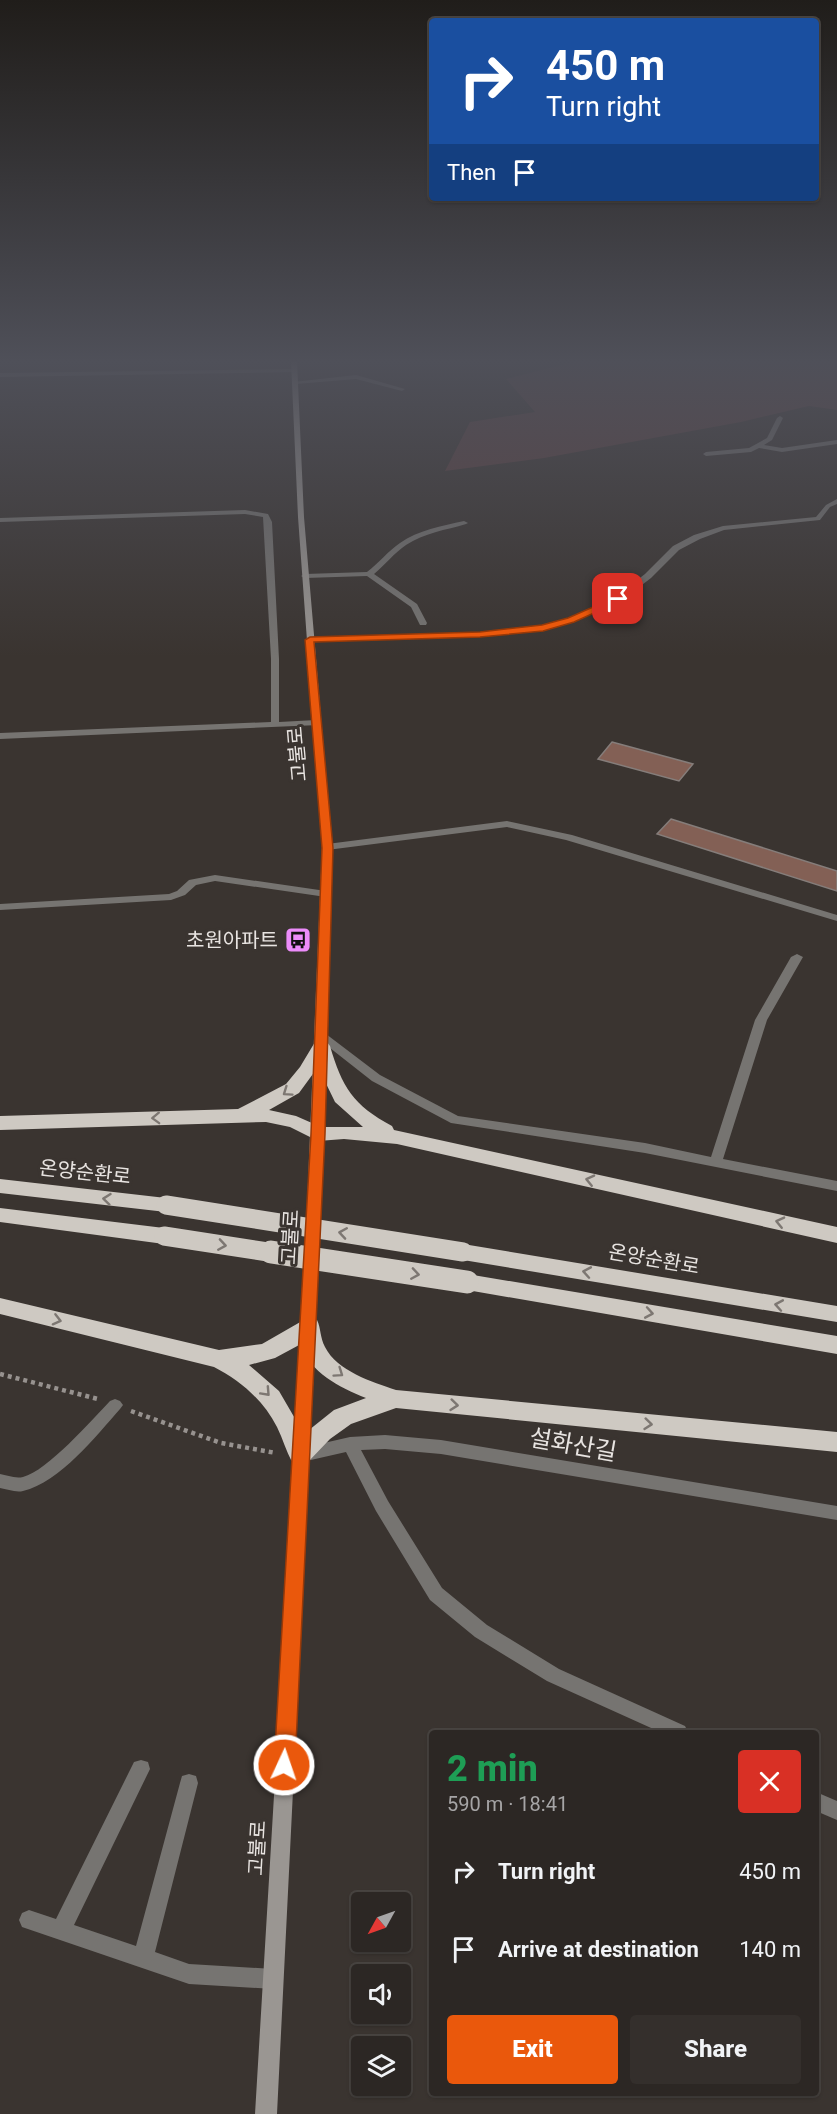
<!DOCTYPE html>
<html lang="en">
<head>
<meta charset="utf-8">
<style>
  body { margin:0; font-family:Roboto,"Noto Sans KR",sans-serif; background:#342f2c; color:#f1f3f6; height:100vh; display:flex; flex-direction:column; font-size:22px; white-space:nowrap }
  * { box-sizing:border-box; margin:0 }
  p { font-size:20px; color:#a6a5a6 }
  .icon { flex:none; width:33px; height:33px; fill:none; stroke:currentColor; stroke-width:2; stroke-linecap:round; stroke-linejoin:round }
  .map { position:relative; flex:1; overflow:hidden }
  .panel { position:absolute; left:429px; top:1730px; width:390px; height:366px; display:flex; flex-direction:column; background:#2c2724; border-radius:6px; box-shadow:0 2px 4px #0004,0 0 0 2px #484441 }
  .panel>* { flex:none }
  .top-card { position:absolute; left:429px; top:18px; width:390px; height:183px; border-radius:6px; box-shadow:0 2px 4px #0004,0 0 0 2px #484441; background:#1a4fa0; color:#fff; overflow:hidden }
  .needle { width:39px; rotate:230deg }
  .fabs { position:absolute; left:351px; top:1892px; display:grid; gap:12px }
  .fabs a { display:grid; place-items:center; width:60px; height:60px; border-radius:6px; background:#2c2724; box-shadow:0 2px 4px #0004,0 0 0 2px #484441; font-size:30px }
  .pin { position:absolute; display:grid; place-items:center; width:51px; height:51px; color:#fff; margin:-26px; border-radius:12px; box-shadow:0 3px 9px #0006 }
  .me { position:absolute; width:66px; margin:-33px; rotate:3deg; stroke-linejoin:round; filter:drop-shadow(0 0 4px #0008) }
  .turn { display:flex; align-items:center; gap:21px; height:126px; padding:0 18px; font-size:27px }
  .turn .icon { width:78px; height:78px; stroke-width:2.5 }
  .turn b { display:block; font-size:42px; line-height:51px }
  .then { display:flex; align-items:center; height:57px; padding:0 18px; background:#0003; gap:12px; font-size:22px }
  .round { display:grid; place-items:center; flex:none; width:63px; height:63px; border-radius:6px; background:#342f2c }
  .head { display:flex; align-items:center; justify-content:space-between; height:102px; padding:0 18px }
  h1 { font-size:36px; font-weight:800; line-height:45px; color:#1e9e55 }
  .primary-button { display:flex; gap:12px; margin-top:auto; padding:12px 18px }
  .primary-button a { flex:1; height:69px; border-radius:6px; background:#ea580c; color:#fff; font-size:24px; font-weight:800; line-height:69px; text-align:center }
  .primary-button a+a { background:#342f2c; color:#f1f3f6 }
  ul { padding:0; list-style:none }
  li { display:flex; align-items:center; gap:18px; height:78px; padding:0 18px }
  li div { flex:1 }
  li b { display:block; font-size:22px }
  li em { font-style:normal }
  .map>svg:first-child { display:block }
  .green { fill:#5b3f3f }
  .building { fill:#836055; stroke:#857d7a; stroke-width:1.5 }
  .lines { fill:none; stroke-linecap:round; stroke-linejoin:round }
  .path { stroke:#97928f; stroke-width:4.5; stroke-dasharray:4 4; stroke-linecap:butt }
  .lane { fill:#767471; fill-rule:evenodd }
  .street { fill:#767471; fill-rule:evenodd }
  .secondary { fill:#9a9692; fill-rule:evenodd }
  .highway { fill:#cec9c2; fill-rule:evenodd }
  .highway-bridge-far1 { stroke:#cec9c2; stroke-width:19 }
  .highway-bridge { stroke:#cec9c2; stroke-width:23 }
  .oneway { stroke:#7d7772 }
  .route { fill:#ea580c; stroke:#983908; stroke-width:1.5 }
  .labels { text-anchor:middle; stroke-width:6; stroke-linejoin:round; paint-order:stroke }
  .street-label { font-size:20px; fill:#e8e4e1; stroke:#3a3430 }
  .poi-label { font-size:20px; fill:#e8e4e1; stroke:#3a3430; text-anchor:end }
  .near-street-label { font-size:24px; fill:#e8e4e1; stroke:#3a3430 }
</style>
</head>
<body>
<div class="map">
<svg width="837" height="2114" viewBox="0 0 837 2114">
  <rect width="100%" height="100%" fill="#3a3430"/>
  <polygon class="green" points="577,361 837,361 837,410 809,406 741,422 544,458 445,471 470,422 535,412 506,379"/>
  <g class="building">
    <polygon points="612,742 693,764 679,781 598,759"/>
    <polygon points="671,819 837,871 837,891 657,834"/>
  </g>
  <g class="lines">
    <g class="path">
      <polyline points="0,1374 98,1399"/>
      <polyline points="131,1411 221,1443 276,1453"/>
    </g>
    <g class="lane">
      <polygon points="297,369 295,372 0,377 0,373"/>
      <polygon points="356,375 405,389 402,391 356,379 296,384 293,382"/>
      <polygon points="780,416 783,418 772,440 764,445 782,448 837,440 837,444 782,452 759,448 751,452 706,456 703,454 706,452 749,448 767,438 777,418"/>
      <polygon points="837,499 837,504 830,507 820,520 724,530 700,539 679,550 651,578 621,601 574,622 543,630 480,636 310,642 306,640 310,638 480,632 542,626 568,618 615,597 645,574 673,546 694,535 723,526 816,517 826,505"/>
      <polygon points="245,510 268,514 272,522 279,659 279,722 316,720 320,723 319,725 0,739 0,733 271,722 271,659 263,517 245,514 0,522 0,518"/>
      <path d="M464,521L468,523L466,524C446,530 424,533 406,545C394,553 385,565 374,574L417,604L427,623L426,625H420L411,607L367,576L305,578L301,576L305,574L367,572C379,563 388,551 400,543C418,530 442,526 464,521Z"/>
      <polygon points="215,875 326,891 331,894 326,897 215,881 196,885 185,895 171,900 0,910 0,904 169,894 177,891 189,880"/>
      <polygon points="797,954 803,957 767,1020 723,1159 837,1181 837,1191 645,1153 451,1123 372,1081 316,1037 322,1033 326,1034 380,1075 458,1116 645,1143 711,1157 755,1020 791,957"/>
      <path d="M115,1399L120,1401L123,1405L120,1409C96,1436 60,1482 23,1491C16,1493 7,1489 0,1488V1474C7,1475 15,1479 23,1477C47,1471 92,1420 110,1401Z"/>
      <polygon points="141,1760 148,1762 150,1769 74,1925 136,1946 180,1783 182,1776 189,1774 196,1776 198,1783 155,1952 189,1964 273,1969 280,1972 283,1979 280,1986 273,1989 189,1984 22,1927 19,1920 22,1913 29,1910 56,1919 134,1762"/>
    </g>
    <g class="street">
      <polygon points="507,821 572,835 837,915 837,921 566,840 507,827 327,850 322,847 327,844"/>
      <polygon points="385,1435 441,1440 837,1506 837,1520 441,1454 385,1449 361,1450 388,1501 442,1588 487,1625 559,1669 685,1726 688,1732 660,1732 547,1681 475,1637 430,1600 376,1511 346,1452 302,1462 296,1460 294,1455 296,1450 302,1448 350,1437"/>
      <polygon points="816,1792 837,1801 837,1820 816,1811"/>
    </g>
    <polygon class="secondary" points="291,361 297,361 304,517 332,847 316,1326 277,2114 255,2114 302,1326 322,847 298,517"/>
    <g class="highway">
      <path d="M321,1040L327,1042L330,1046C342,1087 353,1105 392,1126L394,1130L837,1227V1243L397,1144L344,1139L318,1141L290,1127L266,1122L0,1130V1116L238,1109L286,1084L300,1067L315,1042ZM318,1067L335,1102L363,1127H321L296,1116L269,1110L299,1093Z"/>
      <polygon points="0,1179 166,1198 173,1200 176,1205 173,1210 166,1212 0,1193"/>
      <polygon points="0,1208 164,1228 171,1231 174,1236 171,1241 164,1244 0,1222"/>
      <polygon points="463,1244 837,1306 837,1322 463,1260 456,1258 453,1252 456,1246"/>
      <polygon points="467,1274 837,1336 837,1354 467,1290 460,1288 456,1282 460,1276"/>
      <path d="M0,1298L219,1350L262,1344L309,1317L317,1320C321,1328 320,1338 325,1347C337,1371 372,1382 396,1390L837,1432V1452L396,1408L351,1424L330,1439L308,1462L300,1465L292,1462C286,1451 283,1439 277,1427C263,1400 241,1381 214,1367L0,1314ZM301,1344C310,1373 339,1387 366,1398L334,1410L304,1434L279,1391L249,1365L275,1358Z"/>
    </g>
    <g class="highway-bridge-far1">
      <polyline points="166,1205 463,1252"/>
      <polyline points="164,1236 281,1254"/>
    </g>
    <polyline class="highway-bridge" points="271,1252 467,1282"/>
  </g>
  <defs><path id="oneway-chevron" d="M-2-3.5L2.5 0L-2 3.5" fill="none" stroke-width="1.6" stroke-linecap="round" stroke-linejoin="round" transform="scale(1.5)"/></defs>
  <g class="oneway">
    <use href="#oneway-chevron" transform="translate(287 1092) rotate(145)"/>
    <use href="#oneway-chevron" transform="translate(156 1118) rotate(178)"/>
    <use href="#oneway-chevron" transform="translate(590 1180) rotate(-167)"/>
    <use href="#oneway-chevron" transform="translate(107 1199) rotate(-174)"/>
    <use href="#oneway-chevron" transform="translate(780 1222) rotate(-167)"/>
    <use href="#oneway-chevron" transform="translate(343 1233) rotate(-171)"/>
    <use href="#oneway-chevron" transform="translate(222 1245) rotate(9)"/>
    <use href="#oneway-chevron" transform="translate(587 1272) rotate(-170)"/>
    <use href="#oneway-chevron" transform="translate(415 1274) rotate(9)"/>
    <use href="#oneway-chevron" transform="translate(779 1305) rotate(-170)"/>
    <use href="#oneway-chevron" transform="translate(649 1313) rotate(10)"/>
    <use href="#oneway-chevron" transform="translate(57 1320) rotate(14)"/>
    <use href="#oneway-chevron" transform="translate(339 1373) rotate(35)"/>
    <use href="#oneway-chevron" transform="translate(266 1392) rotate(47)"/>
    <use href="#oneway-chevron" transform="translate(454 1405) rotate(6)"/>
    <use href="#oneway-chevron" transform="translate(648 1424) rotate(6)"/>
  </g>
  <linearGradient id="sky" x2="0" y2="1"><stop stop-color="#201d1a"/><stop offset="0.55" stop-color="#4f5059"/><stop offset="1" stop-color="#4f5059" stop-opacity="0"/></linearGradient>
  <rect width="837" height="657" fill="url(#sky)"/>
  <polygon class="route" points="618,596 622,599 621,601 574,622 543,631 480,637 314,642 333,848 325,1134 295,1765 292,1772 284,1775 277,1772 274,1765 311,1134 322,848 305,640 310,637 480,632 542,625 568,618"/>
  <defs>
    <symbol id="bus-square" viewBox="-11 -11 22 22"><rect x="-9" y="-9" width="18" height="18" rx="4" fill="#ec8cfa" stroke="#3a3430"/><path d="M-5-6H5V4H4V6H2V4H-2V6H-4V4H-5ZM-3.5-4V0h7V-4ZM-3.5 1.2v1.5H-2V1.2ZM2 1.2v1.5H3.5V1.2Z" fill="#111"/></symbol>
  </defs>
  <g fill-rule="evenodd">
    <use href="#bus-square" x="283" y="925" width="30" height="30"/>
  </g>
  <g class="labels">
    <g class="street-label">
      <text transform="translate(297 754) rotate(-95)" y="7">고불로</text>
      <text transform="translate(85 1172) rotate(6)" y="7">온양순환로</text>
      <text transform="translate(290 1237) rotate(-87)" y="7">고불로</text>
      <text transform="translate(654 1259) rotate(10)" y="7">온양순환로</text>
      <text transform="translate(257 1848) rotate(-87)" y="7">고불로</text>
    </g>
    <g class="poi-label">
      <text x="278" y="947">초원아파트</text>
    </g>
    <g class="near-street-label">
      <text transform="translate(573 1445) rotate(10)" y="8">설화산길</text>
    </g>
  </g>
</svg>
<div class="fabs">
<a><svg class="needle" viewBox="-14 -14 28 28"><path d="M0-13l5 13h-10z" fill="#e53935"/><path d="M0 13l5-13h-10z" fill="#a6a5a6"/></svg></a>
<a><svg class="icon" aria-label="sound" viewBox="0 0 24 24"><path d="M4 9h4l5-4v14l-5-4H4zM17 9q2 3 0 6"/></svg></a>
<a><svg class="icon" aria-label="layers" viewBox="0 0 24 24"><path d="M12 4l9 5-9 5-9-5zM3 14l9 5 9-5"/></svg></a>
</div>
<div class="pin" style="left:618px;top:599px;background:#d93025"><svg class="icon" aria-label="arrive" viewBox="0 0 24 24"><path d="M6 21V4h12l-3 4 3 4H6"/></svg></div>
<svg class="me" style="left:284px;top:1765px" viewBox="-20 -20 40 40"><circle r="17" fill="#ea580c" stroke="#fff" stroke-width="3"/><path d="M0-11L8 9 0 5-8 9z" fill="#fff"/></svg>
<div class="top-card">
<div class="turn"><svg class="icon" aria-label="right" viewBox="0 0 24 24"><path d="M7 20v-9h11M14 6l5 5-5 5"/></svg><div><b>450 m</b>Turn right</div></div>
<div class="then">Then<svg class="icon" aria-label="arrive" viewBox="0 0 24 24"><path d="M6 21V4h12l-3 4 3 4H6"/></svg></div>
</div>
<section class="panel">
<div class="head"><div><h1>2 min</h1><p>590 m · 18:41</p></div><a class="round" style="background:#d93025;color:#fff"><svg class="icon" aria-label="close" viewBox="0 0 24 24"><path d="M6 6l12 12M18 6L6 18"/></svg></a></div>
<ul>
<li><svg class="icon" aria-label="right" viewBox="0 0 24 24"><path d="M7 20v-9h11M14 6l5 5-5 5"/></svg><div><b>Turn right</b></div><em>450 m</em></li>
<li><svg class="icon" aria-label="arrive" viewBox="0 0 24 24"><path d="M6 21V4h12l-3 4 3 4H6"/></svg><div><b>Arrive at destination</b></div><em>140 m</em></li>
</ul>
<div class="primary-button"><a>Exit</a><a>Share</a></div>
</section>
</div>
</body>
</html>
